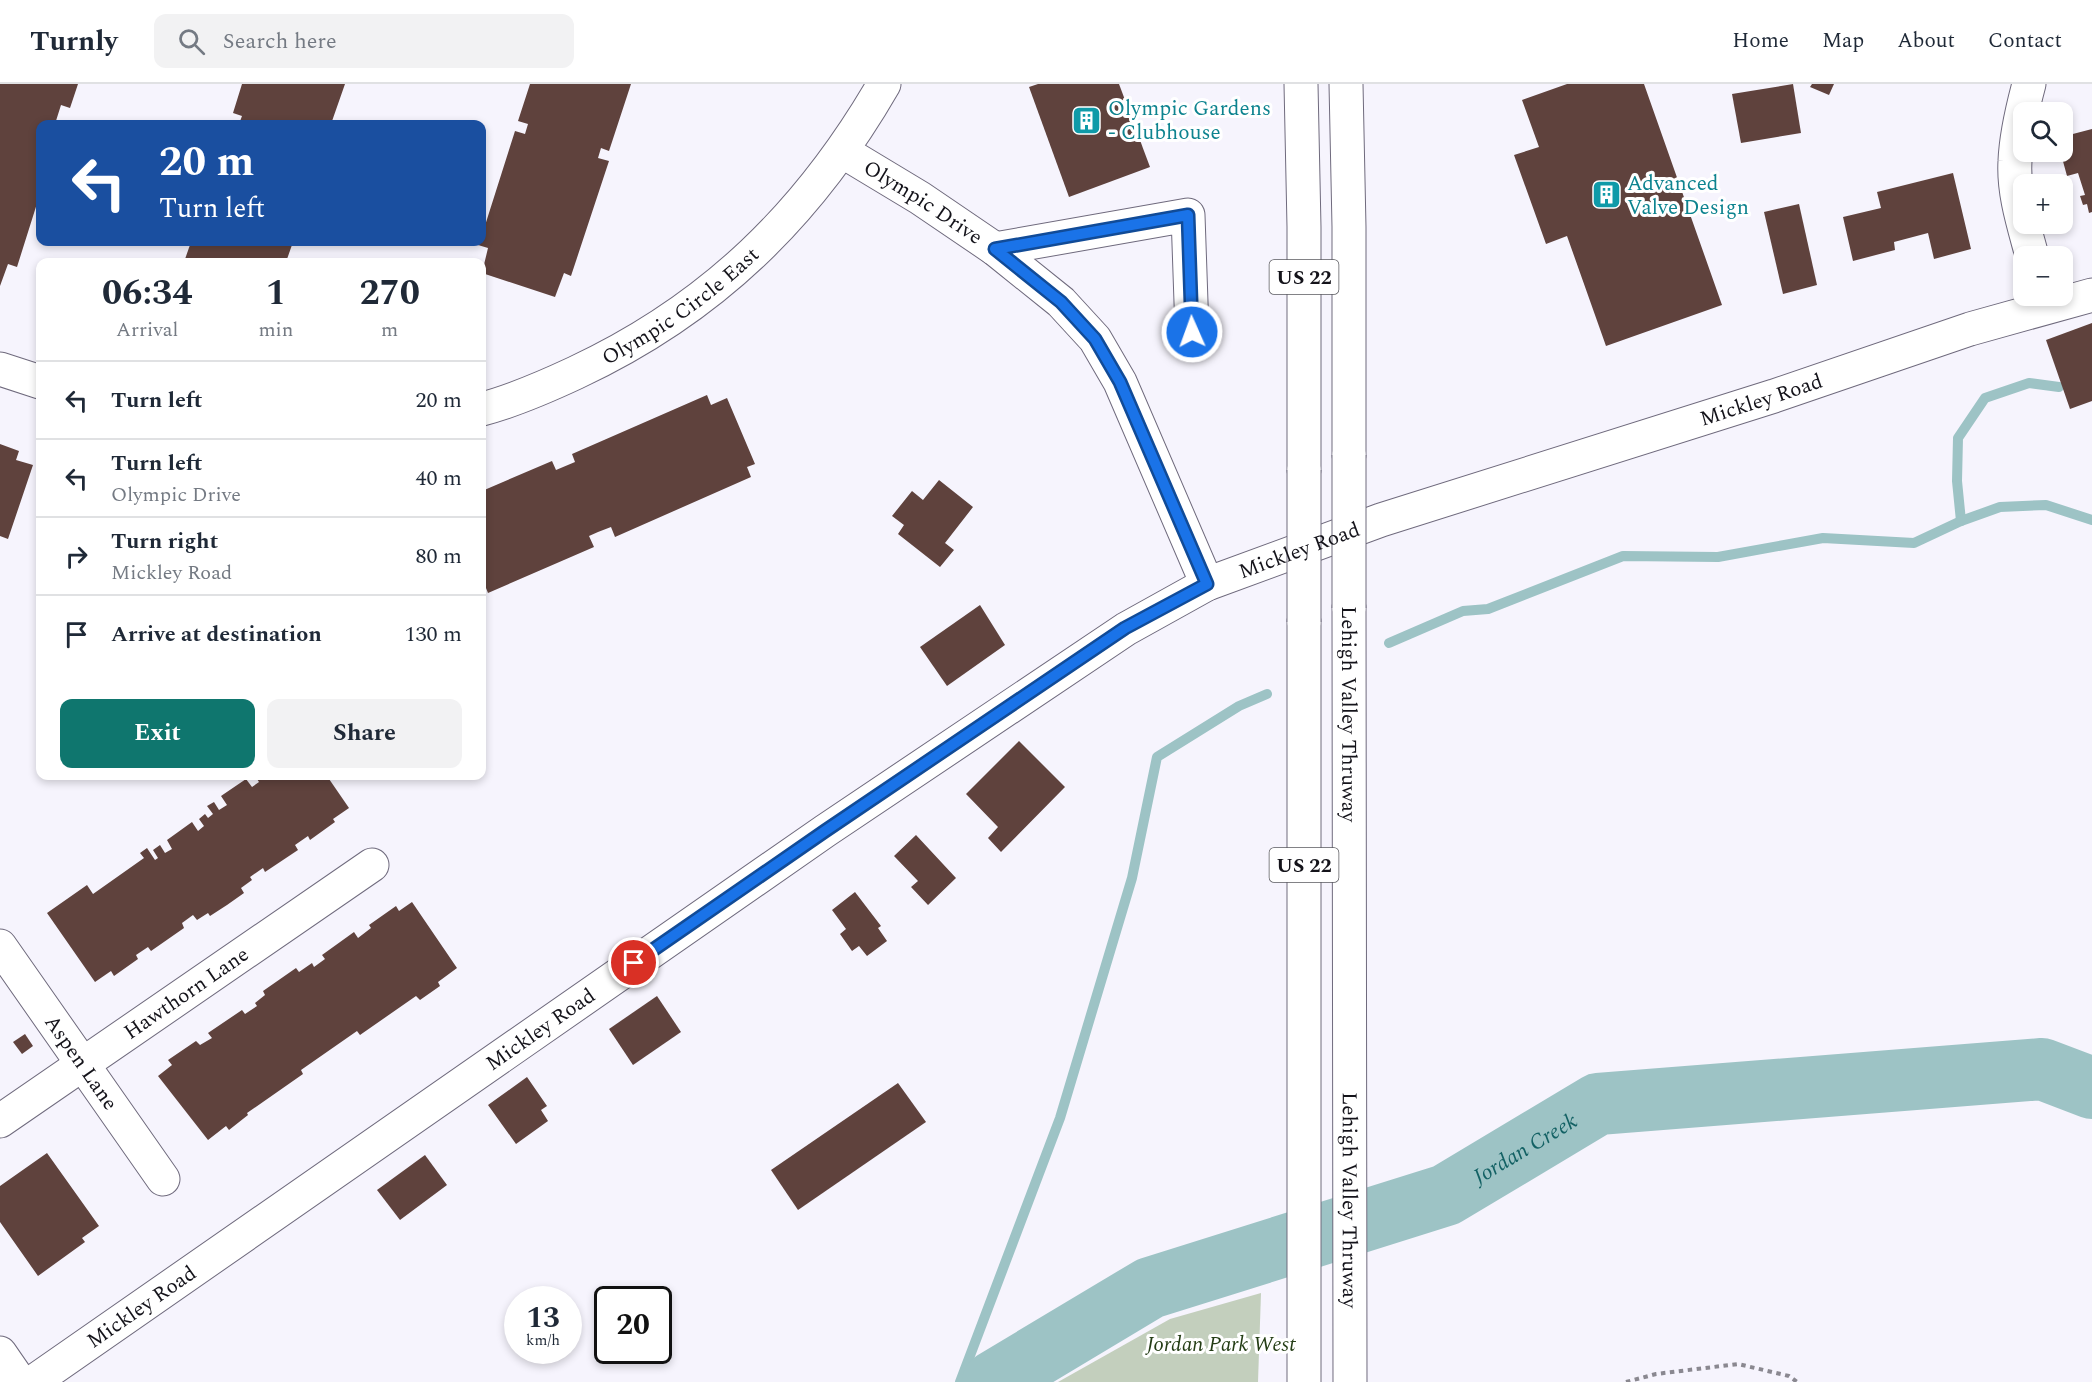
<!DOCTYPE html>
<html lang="en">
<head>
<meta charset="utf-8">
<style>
  body { margin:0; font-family:Spectral,serif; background:#f2f2f3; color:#1f2937; height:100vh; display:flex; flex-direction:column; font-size:22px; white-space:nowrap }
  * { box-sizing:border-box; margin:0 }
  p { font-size:20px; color:#747a83 }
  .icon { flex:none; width:33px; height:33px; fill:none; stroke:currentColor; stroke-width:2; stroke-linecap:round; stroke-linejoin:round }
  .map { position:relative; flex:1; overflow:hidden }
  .drawer { position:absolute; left:36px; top:174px; width:450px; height:522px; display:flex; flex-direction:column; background:#fff; border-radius:12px; box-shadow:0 3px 9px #0003 }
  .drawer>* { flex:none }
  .hud { position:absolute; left:36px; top:36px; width:450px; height:126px; border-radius:12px; box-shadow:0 3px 9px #0003; background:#1a4fa0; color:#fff; overflow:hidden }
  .buttons { position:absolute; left:2013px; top:18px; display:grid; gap:12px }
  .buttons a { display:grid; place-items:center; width:60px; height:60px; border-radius:12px; background:#fff; box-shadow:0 3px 9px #0003; font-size:30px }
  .speed { position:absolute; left:504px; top:1202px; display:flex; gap:12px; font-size:30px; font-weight:700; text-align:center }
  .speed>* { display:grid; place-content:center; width:78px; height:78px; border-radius:50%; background:#fff; box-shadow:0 3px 9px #0003; line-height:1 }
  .speed small { font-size:15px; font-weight:400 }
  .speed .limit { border:3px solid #111; border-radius:9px; background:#fff; color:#111 }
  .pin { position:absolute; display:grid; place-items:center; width:51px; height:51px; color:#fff; margin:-26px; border:3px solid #fff; border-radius:50%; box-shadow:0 2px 6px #0007 }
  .me { position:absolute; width:66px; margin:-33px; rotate:358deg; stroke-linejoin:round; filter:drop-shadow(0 0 4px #0008) }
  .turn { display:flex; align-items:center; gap:21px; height:126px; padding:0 24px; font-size:27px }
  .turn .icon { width:78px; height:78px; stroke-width:2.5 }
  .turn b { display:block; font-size:42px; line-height:51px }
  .eta { display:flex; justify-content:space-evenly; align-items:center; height:102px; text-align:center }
  .eta b { font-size:36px; font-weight:700; line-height:42px }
  .action { display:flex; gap:12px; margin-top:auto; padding:12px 24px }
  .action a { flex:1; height:69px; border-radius:12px; background:#0f766e; color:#fff; font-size:24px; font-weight:700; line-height:69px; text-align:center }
  .action a+a { background:#f2f2f3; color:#1f2937 }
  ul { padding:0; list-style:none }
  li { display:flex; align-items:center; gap:18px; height:78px; padding:0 24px; border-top:2px solid #e0e1e3 }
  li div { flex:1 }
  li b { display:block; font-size:22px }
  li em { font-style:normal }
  header { display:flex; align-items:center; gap:36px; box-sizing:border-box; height:84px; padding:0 30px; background:#fff; border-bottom:2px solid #e0e1e3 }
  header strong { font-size:28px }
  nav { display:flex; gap:33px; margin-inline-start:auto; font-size:21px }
  .search { width:420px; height:54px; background:#f2f2f3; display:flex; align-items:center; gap:15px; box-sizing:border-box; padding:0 21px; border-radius:12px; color:#747a83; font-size:22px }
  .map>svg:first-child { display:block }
  .green { fill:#c3cfbd }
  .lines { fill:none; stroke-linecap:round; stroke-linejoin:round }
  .stream { stroke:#9dc3c5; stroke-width:10 }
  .river { stroke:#9dc3c5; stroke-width:62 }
  .building { fill:#5f423d }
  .minor-casing { stroke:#6f6a7d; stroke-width:35 }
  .highway-casing { stroke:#6f6a7d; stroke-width:35 }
  .path { stroke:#8a8890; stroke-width:4; stroke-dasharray:4.5 4.5; stroke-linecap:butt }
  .minor { stroke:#fff; stroke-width:33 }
  .highway { stroke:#fff; stroke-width:33 }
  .highway-bridge-casing { stroke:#6f6a7d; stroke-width:35; stroke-linecap:butt }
  .highway-bridge { stroke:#fff; stroke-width:33 }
  .route-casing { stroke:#114b97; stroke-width:15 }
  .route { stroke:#1a73e8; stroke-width:10 }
  .labels { text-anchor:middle; stroke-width:6; stroke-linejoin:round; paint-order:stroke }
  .shield { fill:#fff; stroke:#5a5a5f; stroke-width:1.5 }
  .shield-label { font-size:20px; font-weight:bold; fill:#14131a }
  .culture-label { font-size:21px; fill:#0d838f; stroke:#fff; text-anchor:start }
  .street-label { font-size:21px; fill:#14131a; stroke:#fff }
  .park-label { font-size:21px; font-style:italic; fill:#243d15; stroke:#fff }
  .water-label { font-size:22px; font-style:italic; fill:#136164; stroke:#fff }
</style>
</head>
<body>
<header>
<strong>Turnly</strong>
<div class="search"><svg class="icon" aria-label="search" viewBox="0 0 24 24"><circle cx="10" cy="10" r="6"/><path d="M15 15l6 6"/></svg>Search here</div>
<nav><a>Home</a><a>Map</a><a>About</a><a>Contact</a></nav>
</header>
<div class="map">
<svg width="2092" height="1298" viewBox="0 0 2092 1298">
  <rect width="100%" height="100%" fill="#f6f4fd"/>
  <polygon class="green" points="1261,1209 1258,1298 1058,1298 1170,1235"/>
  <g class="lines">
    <g class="stream">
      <polyline points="1961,437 1957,397 1958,354 1985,314 2029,299 2059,303"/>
      <polyline points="1389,559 1463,527 1488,525 1623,472 1718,473 1823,454 1914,459 1961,437 2000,423 2046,421 2092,436"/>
      <polyline points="960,1298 1060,1034 1132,794 1157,673 1239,622 1267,610"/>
    </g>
    <path class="river" id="s1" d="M993,1298L1150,1204L1446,1111L1598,1020L2042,985L2092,1004"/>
  </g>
  <g class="building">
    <polygon points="0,0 78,0 70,24 61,21 55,40 40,40 40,110 17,183 8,180 0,202"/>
    <polygon points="242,0 345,0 331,40 239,40 242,32 233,29"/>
    <polygon points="530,0 631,0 609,67 601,64 598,74 609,77 571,192 564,189 555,213 482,189 488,164 478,161 480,158 482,158 482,151 515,47 525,50 528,40 518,37"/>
    <polygon points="1038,0 1119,0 1150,83 1069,113 1029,3"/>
    <polygon points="1567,0 1644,0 1722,221 1606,262 1567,152 1546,160 1514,71 1539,63 1522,16"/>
    <polygon points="1793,0 1801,49 1741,59 1732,10"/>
    <polygon points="1812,0 1834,0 1829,11 1810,3"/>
    <polygon points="2092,45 2092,128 2089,129 2087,120 2083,121 2080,112 2085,111 2078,89 2067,92 2061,70 2073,67 2069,51"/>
    <polygon points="1953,89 1971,165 1934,175 1928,149 1894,158 1895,166 1853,177 1843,133 1881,124 1877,108"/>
    <polygon points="1799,120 1817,201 1783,210 1764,128"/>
    <polygon points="191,158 293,158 286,178 184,178"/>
    <polygon points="2092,239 2092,317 2070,325 2046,256"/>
    <polygon points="707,311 711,321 727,314 755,380 747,383 751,393 615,453 611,443 598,448 589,452 594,463 488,509 484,499 482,501 482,407 552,377 556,386 575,378 572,370"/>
    <polygon points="0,360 19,367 16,376 33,381 8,455 0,452"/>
    <polygon points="939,396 973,423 945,459 954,466 940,483 898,450 904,441 892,432 912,407 923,416"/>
    <polygon points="980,521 1005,561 947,602 920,563"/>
    <polygon points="1019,657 1065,703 1001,768 988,754 998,743 966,710"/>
    <polygon points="255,692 327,692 349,724 333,735 335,738 310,756 308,752 295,761 298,766 265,788 263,784 250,793 252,796 241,804 244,809 227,821 210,832 208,829 197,836 193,831 182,839 184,844 151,867 148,863 136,871 138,875 114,892 111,887 95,898 47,829 87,801 93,810 144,774 140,769 147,764 155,776 158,774 153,766 160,761 165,769 172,765 167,756 192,738 198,747 204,742 199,735 205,730 208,734 213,730 207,722 214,718 219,726 227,721 221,712 246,695 252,703 259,698"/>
    <polygon points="916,751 956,794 928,821 911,803 918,797 894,772"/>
    <polygon points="855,808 881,842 878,844 887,857 867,872 859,862 852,867 840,850 846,845 832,826"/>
    <polygon points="412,818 457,884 438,898 440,902 420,916 416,912 360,951 357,947 301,986 303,990 247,1029 248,1031 229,1046 226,1042 208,1056 158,992 172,981 168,976 196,957 200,961 212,954 208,949 242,926 245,930 257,922 255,919 265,911 263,907 296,884 299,888 312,879 314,883 325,875 322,871 354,848 358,854 371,844 369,841 396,822 399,827"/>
    <polygon points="657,912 681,948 633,981 609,945"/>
    <polygon points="25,950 33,962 22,970 13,958"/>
    <polygon points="527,993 547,1022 541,1026 548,1037 516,1060 488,1021"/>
    <polygon points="898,999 926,1038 798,1126 771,1086"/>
    <polygon points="47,1069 99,1142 82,1154 85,1158 38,1192 0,1138 0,1102"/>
    <polygon points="425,1071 447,1101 400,1136 377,1106"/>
  </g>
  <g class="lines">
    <defs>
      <g id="minor">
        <path d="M2029,0C2022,26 2016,51 2015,77C2013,109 2024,142 2032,172"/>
        <path id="s2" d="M842,67L920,114L995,165L1061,218L1095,255L1120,298L1207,500"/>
        <polyline points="995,165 1188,131 1192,247"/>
        <polyline points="0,285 40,298"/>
        <path id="s3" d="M482,325C513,317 545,303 575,289C712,225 809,130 884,0"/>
        <path id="s4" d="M0,862L163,1095"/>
        <path id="s5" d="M0,1037L372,781"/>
        <polyline points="0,1269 20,1298"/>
        <path id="s6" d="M33,1298L825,747L1126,545L1207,500L1381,436L1774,312L1970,245L2092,211"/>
      </g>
      <g id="highway">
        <polyline points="1301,0 1304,143 1304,386"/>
        <polyline points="1346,0 1349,143 1349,371"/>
        <path id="s7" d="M1349,524L1350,1298"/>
        <polyline points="1304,538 1304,1298"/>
      </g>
    </defs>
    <use href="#minor" class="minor-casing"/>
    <use href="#highway" class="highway-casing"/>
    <polyline class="path" points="1626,1298 1656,1290 1738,1280 1789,1292 1797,1298"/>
    <use href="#minor" class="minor"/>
    <use href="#highway" class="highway"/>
    <defs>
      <g id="highway-bridge">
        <polyline points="1349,524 1349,371"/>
        <polyline points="1304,538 1304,386"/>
      </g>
    </defs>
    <use href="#highway-bridge" class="highway-bridge-casing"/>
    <use href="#highway-bridge" class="highway-bridge"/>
  </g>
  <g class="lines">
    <defs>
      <polyline id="route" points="634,879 825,747 1125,544 1207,500 1120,298 1095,255 1061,218 995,165 1188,131 1192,248"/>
    </defs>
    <use href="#route" class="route-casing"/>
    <use href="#route" class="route"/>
  </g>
  <defs>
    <symbol id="building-square" viewBox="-11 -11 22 22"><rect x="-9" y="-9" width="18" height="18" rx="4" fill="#0f9aa8" stroke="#fff"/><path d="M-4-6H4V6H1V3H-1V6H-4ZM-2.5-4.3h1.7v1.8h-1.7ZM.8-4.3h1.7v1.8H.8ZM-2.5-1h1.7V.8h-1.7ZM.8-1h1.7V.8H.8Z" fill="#fff"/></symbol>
  </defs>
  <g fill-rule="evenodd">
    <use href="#building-square" x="1070" y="20" width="33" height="33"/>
    <use href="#building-square" x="1590" y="94" width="33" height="33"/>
  </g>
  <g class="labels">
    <g class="shield">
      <rect x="1269.5" y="176" width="69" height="34" rx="4.5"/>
      <rect x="1269.5" y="764" width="69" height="34" rx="4.5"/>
    </g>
    <g class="shield-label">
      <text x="1304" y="200">US 22</text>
      <text x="1304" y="788">US 22</text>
    </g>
    <g class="culture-label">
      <text x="1108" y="31">Olympic Gardens<tspan x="1108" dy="24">- Clubhouse</tspan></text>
      <text x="1627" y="106">Advanced<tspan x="1627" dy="24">Valve Design</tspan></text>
    </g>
    <g class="street-label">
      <text dy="7" stroke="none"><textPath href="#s2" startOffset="96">Olympic Drive</textPath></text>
      <text dy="7" stroke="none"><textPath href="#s3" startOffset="225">Olympic Circle East</textPath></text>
      <text dy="7" stroke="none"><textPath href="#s6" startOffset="2004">Mickley Road</textPath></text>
      <text dy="7" stroke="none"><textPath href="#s6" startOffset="1518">Mickley Road</textPath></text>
      <text dy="7" stroke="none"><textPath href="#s7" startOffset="106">Lehigh Valley Thruway</textPath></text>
      <text dy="7" stroke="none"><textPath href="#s5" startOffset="226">Hawthorn Lane</textPath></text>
      <text dy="7" stroke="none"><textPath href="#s6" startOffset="618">Mickley Road</textPath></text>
      <text dy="7" stroke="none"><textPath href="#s4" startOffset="142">Aspen Lane</textPath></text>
      <text dy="7" stroke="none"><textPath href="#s7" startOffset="592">Lehigh Valley Thruway</textPath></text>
      <text dy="7" stroke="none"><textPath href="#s6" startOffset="132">Mickley Road</textPath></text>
    </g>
    <g class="park-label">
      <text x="1221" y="1267">Jordan Park West</text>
    </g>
    <g class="water-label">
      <text dy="8" stroke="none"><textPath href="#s1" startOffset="585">Jordan Creek</textPath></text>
    </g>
  </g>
</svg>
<div class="buttons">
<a><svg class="icon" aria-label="search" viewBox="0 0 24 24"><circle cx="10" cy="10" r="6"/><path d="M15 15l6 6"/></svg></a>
<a>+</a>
<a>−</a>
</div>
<div class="speed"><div>13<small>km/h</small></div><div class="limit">20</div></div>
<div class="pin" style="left:634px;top:879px;background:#d93025"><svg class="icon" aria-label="arrive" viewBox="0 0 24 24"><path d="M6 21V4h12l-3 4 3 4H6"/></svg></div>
<svg class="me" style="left:1192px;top:248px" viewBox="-20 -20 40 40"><circle r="17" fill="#1a73e8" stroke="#fff" stroke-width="3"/><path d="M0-11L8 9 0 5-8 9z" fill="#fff"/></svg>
<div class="hud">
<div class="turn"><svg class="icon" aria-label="left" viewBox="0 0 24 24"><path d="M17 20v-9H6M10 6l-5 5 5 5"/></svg><div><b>20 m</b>Turn left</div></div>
</div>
<section class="drawer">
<div class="eta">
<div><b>06:34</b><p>Arrival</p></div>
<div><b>1</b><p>min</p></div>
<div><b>270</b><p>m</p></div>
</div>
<ul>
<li><svg class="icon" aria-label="left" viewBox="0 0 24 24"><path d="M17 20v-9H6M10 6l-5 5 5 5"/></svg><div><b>Turn left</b></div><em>20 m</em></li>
<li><svg class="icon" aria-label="left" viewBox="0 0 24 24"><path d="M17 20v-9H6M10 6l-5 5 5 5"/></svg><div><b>Turn left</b><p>Olympic Drive</p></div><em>40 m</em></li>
<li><svg class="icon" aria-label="right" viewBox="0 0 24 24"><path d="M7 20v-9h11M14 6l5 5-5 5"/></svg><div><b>Turn right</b><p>Mickley Road</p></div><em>80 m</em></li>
<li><svg class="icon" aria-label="arrive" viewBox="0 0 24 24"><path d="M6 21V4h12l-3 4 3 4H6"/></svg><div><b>Arrive at destination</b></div><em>130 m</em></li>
</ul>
<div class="action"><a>Exit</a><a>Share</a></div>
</section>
</div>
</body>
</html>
